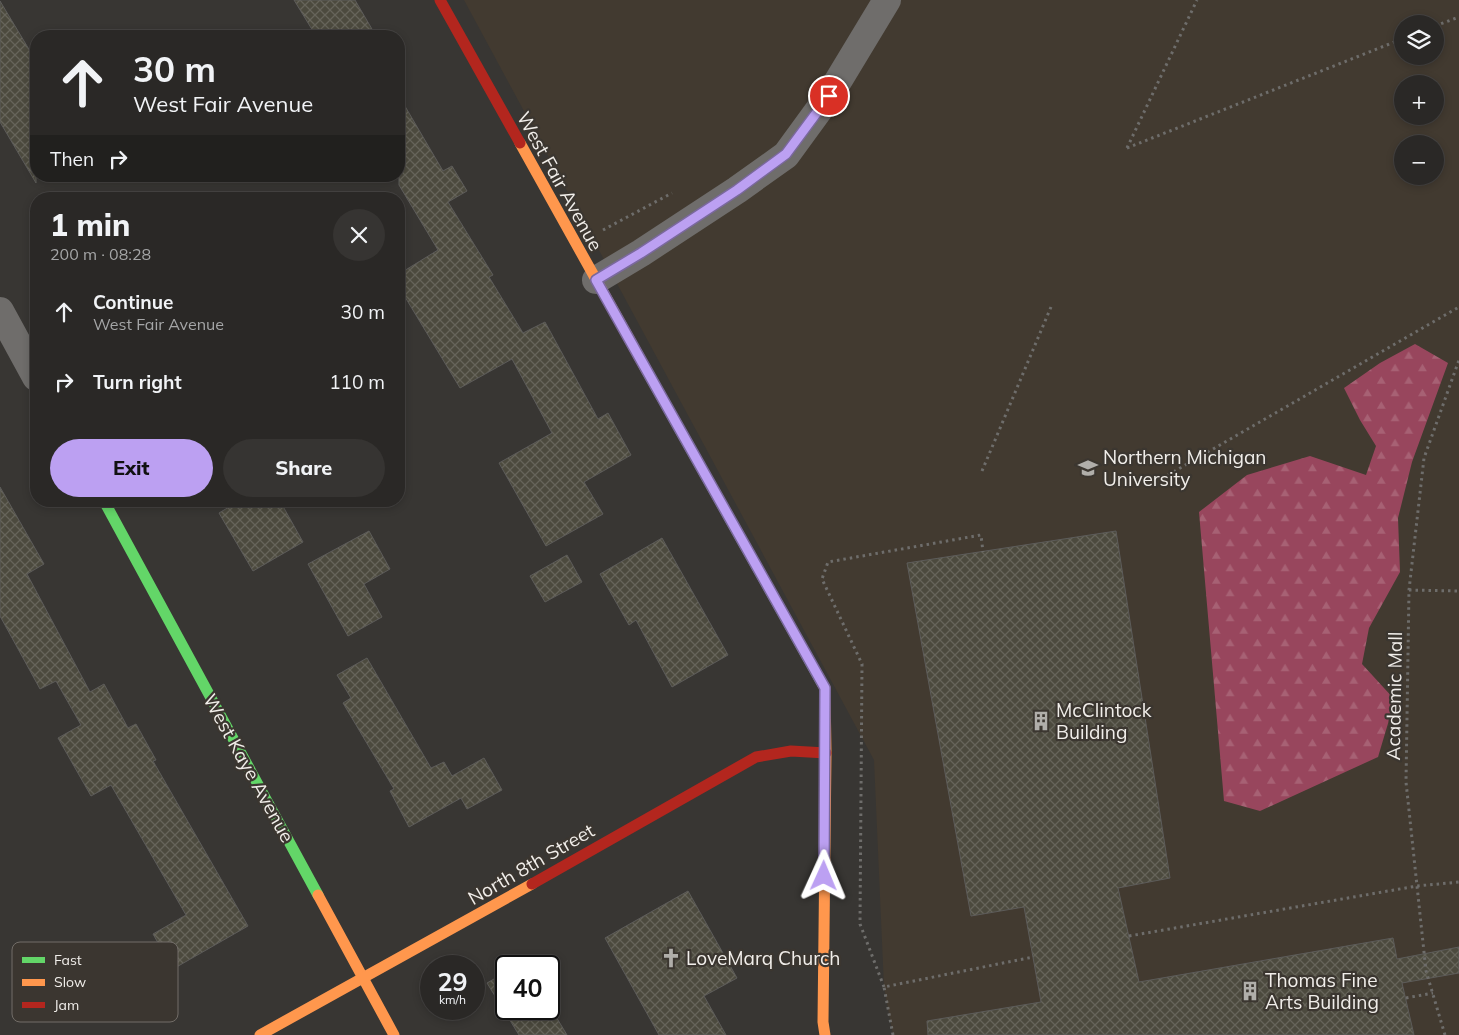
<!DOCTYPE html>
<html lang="en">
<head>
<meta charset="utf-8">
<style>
  body { margin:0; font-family:Mulish,sans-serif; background:#363432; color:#f1f3f6; height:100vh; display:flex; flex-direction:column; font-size:19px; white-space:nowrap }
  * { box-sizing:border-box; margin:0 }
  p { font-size:16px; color:#a5a6a7 }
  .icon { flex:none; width:28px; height:28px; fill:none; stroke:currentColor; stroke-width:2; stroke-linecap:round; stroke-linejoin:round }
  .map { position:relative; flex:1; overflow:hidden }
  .panel { position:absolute; left:30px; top:192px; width:375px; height:315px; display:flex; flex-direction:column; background:#2a2826; border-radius:20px; box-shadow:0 2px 8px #0003,0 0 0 1px #464443 }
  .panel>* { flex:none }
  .guide { position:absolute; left:30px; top:30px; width:375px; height:152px; border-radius:20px; box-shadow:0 2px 8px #0003,0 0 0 1px #464443; background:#2a2826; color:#f1f3f6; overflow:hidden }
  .fabs { position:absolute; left:1394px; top:15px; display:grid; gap:10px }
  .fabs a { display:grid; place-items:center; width:50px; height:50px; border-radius:50%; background:#2a2826; box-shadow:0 2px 8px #0003,0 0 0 1px #464443; font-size:25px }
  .speed { position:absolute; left:420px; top:955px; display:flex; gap:10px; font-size:25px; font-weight:700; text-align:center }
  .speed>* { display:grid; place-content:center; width:65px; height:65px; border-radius:50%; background:#2a2826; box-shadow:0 2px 8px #0003,0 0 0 1px #464443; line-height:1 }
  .speed small { font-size:12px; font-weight:400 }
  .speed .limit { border:2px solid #111; border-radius:8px; background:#fff; color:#111 }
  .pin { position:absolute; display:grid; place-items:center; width:42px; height:42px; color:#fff; margin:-21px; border:2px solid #fff; border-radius:50%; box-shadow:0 1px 5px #0007 }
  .me { position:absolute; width:55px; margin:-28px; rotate:1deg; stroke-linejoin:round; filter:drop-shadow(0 0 4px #0008) }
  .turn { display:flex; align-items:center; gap:18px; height:105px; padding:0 20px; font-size:22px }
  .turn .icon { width:65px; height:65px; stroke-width:2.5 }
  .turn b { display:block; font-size:35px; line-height:42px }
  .then { display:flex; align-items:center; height:48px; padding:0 20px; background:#0003; gap:10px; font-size:19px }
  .round { display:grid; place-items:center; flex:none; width:52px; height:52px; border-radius:26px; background:#363432 }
  .headline { display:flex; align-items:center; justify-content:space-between; height:85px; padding:0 20px }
  h1 { font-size:30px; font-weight:800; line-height:38px }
  .primary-button { display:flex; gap:10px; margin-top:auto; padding:10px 20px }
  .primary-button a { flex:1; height:58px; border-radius:30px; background:#bca0f2; color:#111; font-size:20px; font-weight:800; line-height:58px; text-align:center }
  .primary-button a+a { background:#363432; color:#f1f3f6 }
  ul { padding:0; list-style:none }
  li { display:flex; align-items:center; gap:15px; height:70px; padding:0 20px }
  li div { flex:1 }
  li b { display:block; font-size:19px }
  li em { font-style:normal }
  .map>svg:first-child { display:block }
  .built { fill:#423a30; fill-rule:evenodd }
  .forest { fill:url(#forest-firs) }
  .building { fill:url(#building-cross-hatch); stroke:#5d5c5a }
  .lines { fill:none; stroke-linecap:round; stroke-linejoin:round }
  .path { stroke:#6e6d6b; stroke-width:3; stroke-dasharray:2.5 4; stroke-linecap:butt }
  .street { stroke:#6f6d6b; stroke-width:28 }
  .fast { stroke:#63d668; stroke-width:11 }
  .slow { stroke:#ff974d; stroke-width:11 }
  .jam { stroke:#b3261e; stroke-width:11 }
  .route-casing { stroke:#7a689d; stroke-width:12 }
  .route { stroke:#bca0f2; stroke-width:9 }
  .labels { text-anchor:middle; stroke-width:4.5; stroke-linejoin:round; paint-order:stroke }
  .street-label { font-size:19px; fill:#f1eeea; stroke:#3b3630 }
  .poi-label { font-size:19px; fill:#f1eeea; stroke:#3b3630; text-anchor:start }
  .key { fill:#3b3630; stroke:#726d68; stroke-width:1 }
  .key-label { font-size:14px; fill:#f1eeea }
</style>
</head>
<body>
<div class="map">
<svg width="1459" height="1035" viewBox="0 0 1459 1035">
  <defs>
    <pattern id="forest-firs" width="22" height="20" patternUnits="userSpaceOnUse" patternTransform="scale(1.25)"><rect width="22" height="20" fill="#98465d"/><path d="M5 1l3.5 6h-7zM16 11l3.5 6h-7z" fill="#a76174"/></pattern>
    <pattern id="building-cross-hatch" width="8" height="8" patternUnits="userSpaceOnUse" patternTransform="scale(1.25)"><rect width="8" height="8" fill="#4c4a3e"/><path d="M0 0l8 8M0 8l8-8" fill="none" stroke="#66645a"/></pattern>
  </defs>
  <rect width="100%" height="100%" fill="#383633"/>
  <path class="built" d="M464,0H1459V1035H893L884,987L874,760ZM1402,24H1435V56H1402ZM1402,84H1435V116H1402ZM1402,144H1435V176H1402Z"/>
  <polygon class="forest" points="1415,344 1448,363 1412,462 1398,518 1400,572 1369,628 1362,664 1395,700 1378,757 1260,811 1224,801 1199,512 1247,475 1310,456 1366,475 1376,446 1360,420 1344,388 1380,363"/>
  <g class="building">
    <polygon points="294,0 355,0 376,36 316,36"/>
    <polygon points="0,1 36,61 36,183 0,122"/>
    <polygon points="399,96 443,171 452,166 467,191 448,202 493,275 489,277 523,333 545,322 598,419 608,413 631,455 584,482 603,514 546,546 499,463 552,433 512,359 460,388 399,287 399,274 438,250 399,185"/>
    <polygon points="0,487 44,564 27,574 90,692 104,684 128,728 136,724 156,760 153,761 248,926 173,969 153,934 186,915 111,785 91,796 58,738 81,725 56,681 40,689 0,616"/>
    <polygon points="239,501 280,501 303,542 253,571 219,513"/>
    <polygon points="369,531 390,569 364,584 382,617 348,636 308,564"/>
    <polygon points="1116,531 1170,878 1118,888 1139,982 1393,938 1397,959 1459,947 1459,973 1402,983 1414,1035 928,1035 927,1021 1041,1002 1024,907 971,916 907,563"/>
    <polygon points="662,538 728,655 672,687 636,620 629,625 600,574"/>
    <polygon points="567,555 582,582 545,602 530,576"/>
    <polygon points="367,658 431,768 444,762 452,776 484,758 502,790 467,809 461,798 409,827 390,791 394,789 343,703 351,698 337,675"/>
    <polygon points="688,891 737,978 704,996 726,1035 659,1035 605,938"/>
    <polygon points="506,972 506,1009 549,1009 549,1005 567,1035 519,1035 487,983"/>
  </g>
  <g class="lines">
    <g class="path">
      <polyline points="1435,26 1459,17"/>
      <polyline points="1127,148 1402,39"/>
      <polyline points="1127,148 1197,0"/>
      <polyline points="603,230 672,193"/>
      <polyline points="982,471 1051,307"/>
      <polyline points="1168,475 1459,307"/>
      <polyline points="1409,590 1459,591"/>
      <polyline points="1129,936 1417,886 1459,882"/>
      <polyline points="884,987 860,924 862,664 822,579 828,562 981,535 983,552"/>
      <polyline points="1406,998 1433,993"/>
      <polyline points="893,1035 884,987 1033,957"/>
      <polyline points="1445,1035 1426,971 1406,782 1409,590 1424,458 1459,360"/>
    </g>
    <g class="street">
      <polyline points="596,280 641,253 737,190 786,155 829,96 887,0"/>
      <polyline points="0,311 36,377"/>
    </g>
    <g class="fast">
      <polyline points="647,371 822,683"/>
      <polyline points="104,501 318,895"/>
    </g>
    <g class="slow">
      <polyline points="520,143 647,371"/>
      <polyline points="822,683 825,688 826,753 823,1022 825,1035"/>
      <polyline points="318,895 394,1035"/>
      <polyline points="260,1035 532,884"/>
    </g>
    <g class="jam">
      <polyline points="440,0 520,143"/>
      <polyline points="532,884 756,757 791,751 826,753"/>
    </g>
  </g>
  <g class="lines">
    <defs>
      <polyline id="route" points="824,876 825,688 596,280 641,253 737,190 786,154 829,96"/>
    </defs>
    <use href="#route" class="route-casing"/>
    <use href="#route" class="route"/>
  </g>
  <defs>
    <symbol id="university-bare" viewBox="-9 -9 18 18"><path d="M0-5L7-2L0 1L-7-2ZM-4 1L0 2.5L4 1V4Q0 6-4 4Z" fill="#b0aeaa" stroke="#3b3630" stroke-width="2.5" paint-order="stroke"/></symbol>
    <symbol id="building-bare" viewBox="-9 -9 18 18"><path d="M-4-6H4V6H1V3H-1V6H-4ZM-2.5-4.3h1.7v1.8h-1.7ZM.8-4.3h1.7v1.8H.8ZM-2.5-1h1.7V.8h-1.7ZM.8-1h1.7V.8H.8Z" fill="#b0aeaa" stroke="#3b3630" stroke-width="2.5" paint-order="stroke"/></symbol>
    <symbol id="church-bare" viewBox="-9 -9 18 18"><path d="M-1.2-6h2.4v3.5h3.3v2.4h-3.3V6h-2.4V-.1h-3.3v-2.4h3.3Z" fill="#b0aeaa" stroke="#3b3630" stroke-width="2.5" paint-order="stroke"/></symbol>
  </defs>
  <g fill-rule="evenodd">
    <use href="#university-bare" x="1074" y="454" width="28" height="28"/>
    <use href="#building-bare" x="1027" y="707" width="28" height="28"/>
    <use href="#church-bare" x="657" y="944" width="28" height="28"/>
    <use href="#building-bare" x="1236" y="977" width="28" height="28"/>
  </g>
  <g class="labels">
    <g class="street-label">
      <text transform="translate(560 181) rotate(61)" y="7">West Fair Avenue</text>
      <text transform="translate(1394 696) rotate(-89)" y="7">Academic Mall</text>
      <text transform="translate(249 768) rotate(61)" y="7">West Kaye Avenue</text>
      <text transform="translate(531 864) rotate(-30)" y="7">North 8th Street</text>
    </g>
    <g class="poi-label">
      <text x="1103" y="464">Northern Michigan<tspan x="1103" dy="22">University</tspan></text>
      <text x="1056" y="717">McClintock<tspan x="1056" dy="22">Building</tspan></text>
      <text x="686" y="965">LoveMarq Church</text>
      <text x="1265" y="987">Thomas Fine<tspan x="1265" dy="22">Arts Building</tspan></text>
    </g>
  </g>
  <rect x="12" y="942" width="166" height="80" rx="8" class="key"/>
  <rect x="22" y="957" width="23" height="6" fill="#63d668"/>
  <rect x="22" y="979" width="23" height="7" fill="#ff974d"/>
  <rect x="22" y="1002" width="23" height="6" fill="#b3261e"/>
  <g class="key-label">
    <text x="54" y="965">Fast</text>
    <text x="54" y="987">Slow</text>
    <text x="54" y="1010">Jam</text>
  </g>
</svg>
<div class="fabs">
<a><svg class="icon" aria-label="layers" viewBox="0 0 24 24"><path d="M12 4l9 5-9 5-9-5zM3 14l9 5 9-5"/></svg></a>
<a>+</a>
<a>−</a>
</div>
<div class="speed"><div>29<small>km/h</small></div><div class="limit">40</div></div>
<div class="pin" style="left:829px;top:96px;background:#d93025"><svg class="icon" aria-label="arrive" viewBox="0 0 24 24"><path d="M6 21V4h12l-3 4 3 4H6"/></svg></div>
<svg class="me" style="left:824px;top:876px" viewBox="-20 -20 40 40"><path d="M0-17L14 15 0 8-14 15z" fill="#bca0f2" stroke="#fff" stroke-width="4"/></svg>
<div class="guide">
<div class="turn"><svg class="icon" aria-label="ahead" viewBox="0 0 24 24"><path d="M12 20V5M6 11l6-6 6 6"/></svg><div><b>30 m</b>West Fair Avenue</div></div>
<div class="then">Then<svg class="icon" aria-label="right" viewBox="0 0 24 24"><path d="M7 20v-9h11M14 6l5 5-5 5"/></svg></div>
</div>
<section class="panel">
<div class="headline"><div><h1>1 min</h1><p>200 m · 08:28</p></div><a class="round"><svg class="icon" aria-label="close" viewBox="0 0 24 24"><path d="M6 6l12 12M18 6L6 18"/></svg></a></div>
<ul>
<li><svg class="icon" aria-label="ahead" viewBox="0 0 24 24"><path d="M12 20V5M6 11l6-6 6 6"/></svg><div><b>Continue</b><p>West Fair Avenue</p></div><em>30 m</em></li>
<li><svg class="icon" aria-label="right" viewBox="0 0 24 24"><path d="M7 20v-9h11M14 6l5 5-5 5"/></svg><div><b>Turn right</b></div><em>110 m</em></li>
</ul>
<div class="primary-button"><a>Exit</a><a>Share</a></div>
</section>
</div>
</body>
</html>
